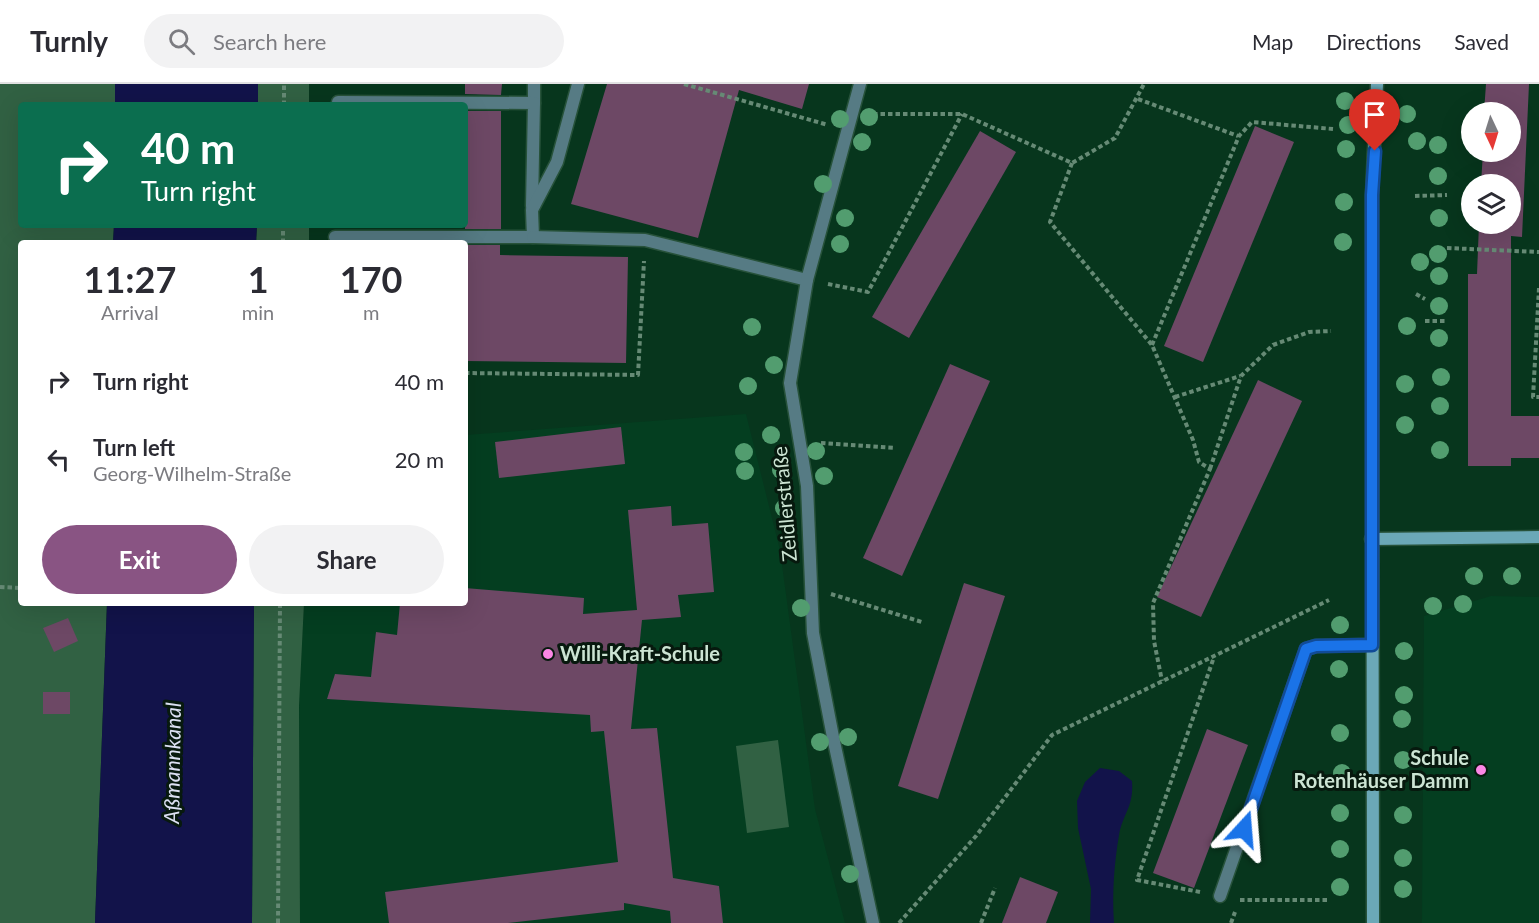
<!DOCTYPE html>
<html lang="en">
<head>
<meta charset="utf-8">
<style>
  body { margin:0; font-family:Lato,sans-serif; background:#f2f2f3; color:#2b2b33; height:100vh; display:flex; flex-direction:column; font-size:22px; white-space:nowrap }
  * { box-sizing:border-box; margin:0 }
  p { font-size:20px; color:#7c7c81 }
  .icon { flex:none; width:33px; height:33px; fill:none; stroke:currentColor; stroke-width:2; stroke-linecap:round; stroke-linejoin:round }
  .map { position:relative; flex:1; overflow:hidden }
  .details { position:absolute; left:18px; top:156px; width:450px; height:366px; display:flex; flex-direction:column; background:#fff; border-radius:6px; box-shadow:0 6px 24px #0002 }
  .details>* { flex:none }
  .top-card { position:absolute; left:18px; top:18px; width:450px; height:126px; border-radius:6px; box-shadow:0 6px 24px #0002; background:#0b6e4f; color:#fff; overflow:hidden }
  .needle { width:39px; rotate:176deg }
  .buttons { position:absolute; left:1461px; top:18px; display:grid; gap:12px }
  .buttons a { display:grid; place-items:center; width:60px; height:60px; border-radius:50%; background:#fff; box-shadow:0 6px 24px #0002; font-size:30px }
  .pin { position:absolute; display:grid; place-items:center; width:51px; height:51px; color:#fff; margin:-62px -26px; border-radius:50% 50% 50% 0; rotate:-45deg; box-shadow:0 0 6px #0007 }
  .pin .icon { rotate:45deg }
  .me { position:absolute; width:66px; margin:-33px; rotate:19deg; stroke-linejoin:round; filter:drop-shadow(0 0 4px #0008) }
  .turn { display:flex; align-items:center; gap:21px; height:126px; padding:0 24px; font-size:27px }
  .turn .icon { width:78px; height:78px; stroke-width:2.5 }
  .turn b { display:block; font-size:42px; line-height:51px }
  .eta { display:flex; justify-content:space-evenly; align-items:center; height:102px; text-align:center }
  .eta b { font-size:36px; font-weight:700; line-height:42px }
  .button { display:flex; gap:12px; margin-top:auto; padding:12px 24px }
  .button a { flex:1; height:69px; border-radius:36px; background:#895483; color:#fff; font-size:24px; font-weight:700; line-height:69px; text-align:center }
  .button a+a { background:#f2f2f3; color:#2b2b33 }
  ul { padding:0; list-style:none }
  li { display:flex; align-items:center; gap:18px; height:78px; padding:0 24px }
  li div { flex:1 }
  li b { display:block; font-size:22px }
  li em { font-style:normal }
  header { display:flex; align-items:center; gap:36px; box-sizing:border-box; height:84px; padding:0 30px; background:#fff; border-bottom:2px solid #e1e1e2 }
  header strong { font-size:28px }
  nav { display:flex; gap:33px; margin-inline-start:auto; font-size:21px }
  .search { width:420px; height:54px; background:#f2f2f3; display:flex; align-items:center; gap:15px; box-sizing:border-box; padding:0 21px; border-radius:33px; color:#7c7c81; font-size:22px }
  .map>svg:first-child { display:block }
  .built { fill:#043e20 }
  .green { fill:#316143 }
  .water { fill:#12134a }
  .building { fill:#6d4865 }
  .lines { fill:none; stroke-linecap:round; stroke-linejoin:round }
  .lane-casing { stroke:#27523a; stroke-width:15 }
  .street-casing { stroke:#27523a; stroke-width:15 }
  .secondary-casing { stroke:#27523a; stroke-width:15 }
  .path { stroke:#668a75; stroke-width:4; stroke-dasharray:4.5 3; stroke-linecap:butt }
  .lane { stroke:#567b84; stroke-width:12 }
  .street { stroke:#567b84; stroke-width:12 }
  .secondary { stroke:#6ba8b7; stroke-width:12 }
  .tree { fill:#529d6f }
  .route-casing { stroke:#114b97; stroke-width:15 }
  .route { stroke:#1a73e8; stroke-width:10 }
  .poi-dot { fill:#fb87e5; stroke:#07190e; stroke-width:2 }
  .labels { text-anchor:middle; stroke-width:6; stroke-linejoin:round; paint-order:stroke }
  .street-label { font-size:20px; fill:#cce4d3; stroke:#07190e }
  .poi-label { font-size:20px; font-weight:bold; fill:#cce4d3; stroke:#07190e; text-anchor:start }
  .water-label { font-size:21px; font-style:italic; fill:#dce0f3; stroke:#07190e }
</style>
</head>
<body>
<header>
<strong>Turnly</strong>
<div class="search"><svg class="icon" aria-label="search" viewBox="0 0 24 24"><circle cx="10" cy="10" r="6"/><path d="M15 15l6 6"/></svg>Search here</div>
<nav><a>Map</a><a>Directions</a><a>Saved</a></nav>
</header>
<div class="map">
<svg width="1539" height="839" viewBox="0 0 1539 839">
  <rect width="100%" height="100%" fill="#07361d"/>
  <g class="built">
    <polygon points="746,330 780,466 815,725 845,839 300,839 299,622 304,519 465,519 465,351"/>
    <polygon points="1491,512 1539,513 1539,839 1422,839 1424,532"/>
  </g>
  <g class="green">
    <polygon points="0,0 115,0 115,21 21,21 21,141 114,141 113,159 21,159 21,519 107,519 95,839 0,839"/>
    <rect x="258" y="0" width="51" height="21"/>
    <polygon points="257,141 309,141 309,159 256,159"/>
    <polygon points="254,519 304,519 299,622 300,839 252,839"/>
    <polygon points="778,656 789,743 747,749 736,662"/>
  </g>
  <g class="water">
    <rect x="115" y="0" width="143" height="21"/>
    <polygon points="114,141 257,141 256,159 113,159"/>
    <polygon points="107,519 254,519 252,839 95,839"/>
    <path d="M1100,684L1119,687L1132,697C1134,723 1123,729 1119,751C1114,780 1112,810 1114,839H1090L1091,805L1078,744L1077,717L1085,698Z"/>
  </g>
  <g class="building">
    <polygon points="465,0 502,0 501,11 465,10"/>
    <polygon points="607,0 809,0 802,25 739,6 698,154 571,120"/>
    <polygon points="1486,0 1529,0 1522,153 1511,152 1511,332 1539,332 1539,374 1511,374 1511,382 1468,382 1468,190 1477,190 1479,140 1510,140 1510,100 1481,100 1483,68 1510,68 1510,28 1484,28"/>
    <rect x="465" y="27" width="36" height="118"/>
    <polygon points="1255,42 1294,58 1203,278 1164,262"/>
    <polygon points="980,47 1016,68 909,254 872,233"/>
    <polygon points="465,161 500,161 500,171 628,173 626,279 465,277"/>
    <polygon points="950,280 990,297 902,492 863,474"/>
    <polygon points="1258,296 1302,317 1201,533 1157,513"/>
    <polygon points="621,343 625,380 499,394 495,358"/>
    <polygon points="671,422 672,442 708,439 714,508 678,511 681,533 642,536 631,645 657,644 673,794 719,802 723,839 671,839 670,827 624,819 624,826 508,839 389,839 385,808 618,778 604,647 591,648 590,631 327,615 335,590 371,593 376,548 397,551 400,519 465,519 465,504 584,514 583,530 637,526 628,426"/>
    <polygon points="964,499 1005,512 938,715 898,702"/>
    <polygon points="68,534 78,557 54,568 43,544"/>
    <rect x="43" y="608" width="27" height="22"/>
    <polygon points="1207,645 1248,661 1194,804 1153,789"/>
    <polygon points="1020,793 1058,808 1046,839 1002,839"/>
  </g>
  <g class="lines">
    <defs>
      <g id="lane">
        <polyline points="534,0 534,19"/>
        <polyline points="338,18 534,19 532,122"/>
        <polyline points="335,153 533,153 532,126 557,78 578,0"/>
        <polyline points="533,153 645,156 807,196"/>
        <polyline points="1220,812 1306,565 1316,562 1372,561"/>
      </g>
      <polyline id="street" points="860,0 807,196 790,299 807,402 813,549 833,653 873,839"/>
      <g id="secondary">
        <polyline points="1371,455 1539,453"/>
        <polyline points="1373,839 1372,111 1377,0"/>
      </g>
    </defs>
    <use href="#lane" class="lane-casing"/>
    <use href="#street" class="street-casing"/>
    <use href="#secondary" class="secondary-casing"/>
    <g class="path">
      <polyline points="684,0 828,41"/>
      <polyline points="1138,15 1238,52"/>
      <polyline points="284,21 284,0"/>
      <polyline points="873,30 962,30 1072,79 1115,54 1144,0"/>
      <polyline points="1072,79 1050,138 1152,261 1193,356 1199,378 1210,385 1153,519 1154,557 1162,597"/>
      <polyline points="1415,112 1447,111"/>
      <polyline points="283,159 283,141"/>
      <polyline points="1447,164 1539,168"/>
      <polyline points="828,200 868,208 962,30"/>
      <polyline points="1539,204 1533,313 1539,313"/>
      <polyline points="1416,210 1425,215"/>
      <polyline points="1425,237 1447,237"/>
      <polyline points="1152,261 1239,52 1252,38 1333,45"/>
      <polyline points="465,289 638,291 644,177"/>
      <polyline points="1175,313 1240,292"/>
      <polyline points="821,359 895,364"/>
      <polyline points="1210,385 1241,292 1273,261 1309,248 1331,247"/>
      <polyline points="0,503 21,504"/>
      <polyline points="831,510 922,538"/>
      <polyline points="1200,808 1137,796 1214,573"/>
      <polyline points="1240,816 1327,816"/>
      <polyline points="278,839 280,519"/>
      <polyline points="899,839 976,752 1052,651 1329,516"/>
      <polyline points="981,839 995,804"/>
      <polyline points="1231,839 1235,828"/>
    </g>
    <use href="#lane" class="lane"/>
    <use href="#street" class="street"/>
    <use href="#secondary" class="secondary"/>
  </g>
  <g class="tree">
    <circle cx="1345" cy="17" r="9"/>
    <circle cx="1407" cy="30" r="9"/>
    <circle cx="869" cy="33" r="9"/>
    <circle cx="840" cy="35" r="9"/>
    <circle cx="1348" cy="41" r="9"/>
    <circle cx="1417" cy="57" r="9"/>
    <circle cx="862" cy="58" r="9"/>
    <circle cx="1438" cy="61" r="9"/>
    <circle cx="1346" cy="65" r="9"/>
    <circle cx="1438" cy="92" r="9"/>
    <circle cx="823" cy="100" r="9"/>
    <circle cx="1344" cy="118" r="9"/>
    <circle cx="845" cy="134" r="9"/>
    <circle cx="1439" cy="134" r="9"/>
    <circle cx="1343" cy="158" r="9"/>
    <circle cx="840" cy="160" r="9"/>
    <circle cx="1438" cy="170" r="9"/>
    <circle cx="1420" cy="178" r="9"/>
    <circle cx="1439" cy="192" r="9"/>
    <circle cx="1439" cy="222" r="9"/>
    <circle cx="1407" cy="242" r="9"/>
    <circle cx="752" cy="243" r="9"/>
    <circle cx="1439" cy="254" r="9"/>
    <circle cx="774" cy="281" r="9"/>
    <circle cx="1441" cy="293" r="9"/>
    <circle cx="1405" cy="300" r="9"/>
    <circle cx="748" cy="302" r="9"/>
    <circle cx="1440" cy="322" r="9"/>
    <circle cx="1405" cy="341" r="9"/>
    <circle cx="771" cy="351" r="9"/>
    <circle cx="1440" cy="366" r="9"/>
    <circle cx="816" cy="367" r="9"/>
    <circle cx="744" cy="368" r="9"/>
    <circle cx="781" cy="386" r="9"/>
    <circle cx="745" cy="387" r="9"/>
    <circle cx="824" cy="392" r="9"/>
    <circle cx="784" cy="424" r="9"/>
    <circle cx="1474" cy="492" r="9"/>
    <circle cx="1512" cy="492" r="9"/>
    <circle cx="1463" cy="520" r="9"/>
    <circle cx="1433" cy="522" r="9"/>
    <circle cx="801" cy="524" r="9"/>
    <circle cx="1340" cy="541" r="9"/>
    <circle cx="1404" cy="567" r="9"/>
    <circle cx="1339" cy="585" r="9"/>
    <circle cx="1404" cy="611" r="9"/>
    <circle cx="1402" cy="635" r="9"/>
    <circle cx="1340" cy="649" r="9"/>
    <circle cx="848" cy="653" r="9"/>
    <circle cx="820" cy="658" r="9"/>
    <circle cx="1403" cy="676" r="9"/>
    <circle cx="1342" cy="689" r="9"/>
    <circle cx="1340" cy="729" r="9"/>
    <circle cx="1403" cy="731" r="9"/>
    <circle cx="1340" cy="765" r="9"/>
    <circle cx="1403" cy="774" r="9"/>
    <circle cx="850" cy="790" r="9"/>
    <circle cx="1340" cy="803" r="9"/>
    <circle cx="1403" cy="805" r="9"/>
  </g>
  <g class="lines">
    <defs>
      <polyline id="route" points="1244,745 1306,565 1316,562 1372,561 1372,111 1375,67"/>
    </defs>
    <use href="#route" class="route-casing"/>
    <use href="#route" class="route"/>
  </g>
  <g class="poi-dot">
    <circle cx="548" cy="570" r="6"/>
    <circle cx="1481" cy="686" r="6"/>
  </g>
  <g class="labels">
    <g class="street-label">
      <text transform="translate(785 420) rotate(-95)" y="7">Zeidlerstraße</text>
    </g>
    <g class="poi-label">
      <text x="560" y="577">Willi-Kraft-Schule</text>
      <text x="1469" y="681" text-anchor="end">Schule<tspan x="1469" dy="23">Rotenhäuser Damm</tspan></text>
    </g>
    <g class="water-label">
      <text transform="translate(173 679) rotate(-89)" y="7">Aßmannkanal</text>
    </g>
  </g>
</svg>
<div class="buttons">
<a><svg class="needle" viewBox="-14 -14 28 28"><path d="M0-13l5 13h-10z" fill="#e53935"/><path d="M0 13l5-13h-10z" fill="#7c7c81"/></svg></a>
<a><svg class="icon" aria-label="layers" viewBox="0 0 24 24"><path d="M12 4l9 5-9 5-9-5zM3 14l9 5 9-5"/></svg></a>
</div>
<div class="pin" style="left:1375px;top:67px;background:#d93025"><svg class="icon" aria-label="arrive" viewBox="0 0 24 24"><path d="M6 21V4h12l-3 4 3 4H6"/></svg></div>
<svg class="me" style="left:1244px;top:745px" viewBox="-20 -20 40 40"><path d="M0-17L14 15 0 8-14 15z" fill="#1a73e8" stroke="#fff" stroke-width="4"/></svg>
<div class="top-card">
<div class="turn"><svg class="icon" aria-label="right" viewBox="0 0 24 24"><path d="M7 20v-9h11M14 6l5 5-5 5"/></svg><div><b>40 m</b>Turn right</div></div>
</div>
<section class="details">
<div class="eta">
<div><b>11:27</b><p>Arrival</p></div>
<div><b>1</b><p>min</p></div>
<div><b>170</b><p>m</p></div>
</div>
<ul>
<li><svg class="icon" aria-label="right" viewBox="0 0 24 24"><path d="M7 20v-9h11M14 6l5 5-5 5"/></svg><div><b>Turn right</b></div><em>40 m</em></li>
<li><svg class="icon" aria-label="left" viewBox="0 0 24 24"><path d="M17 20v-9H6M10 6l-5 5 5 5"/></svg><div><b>Turn left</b><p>Georg-Wilhelm-Straße</p></div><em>20 m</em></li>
</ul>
<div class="button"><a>Exit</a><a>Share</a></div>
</section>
</div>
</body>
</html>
